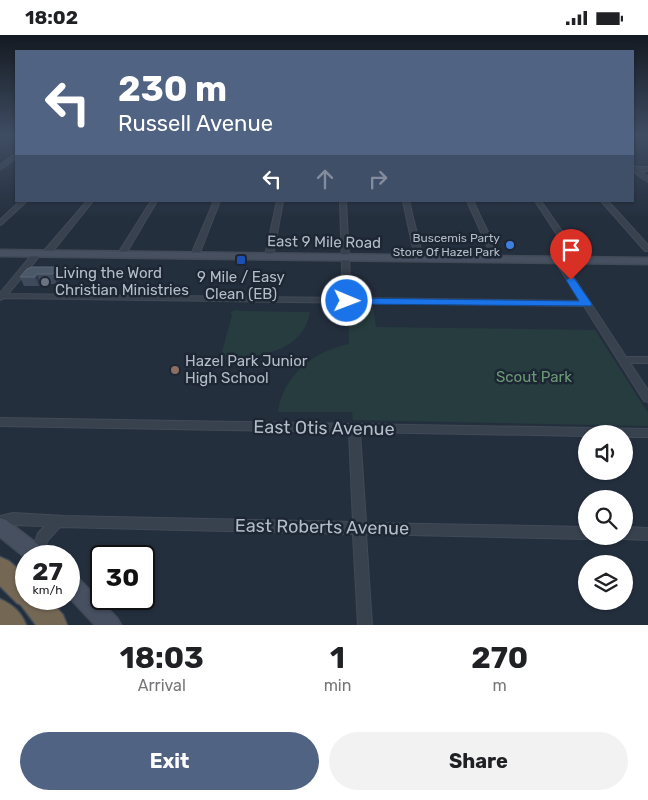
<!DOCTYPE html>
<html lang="en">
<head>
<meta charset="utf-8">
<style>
  body { margin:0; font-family:Rubik,sans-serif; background:#f2f2f2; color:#202124; height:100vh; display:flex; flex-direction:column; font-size:19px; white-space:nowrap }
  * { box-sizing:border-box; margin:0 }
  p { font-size:16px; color:#757577 }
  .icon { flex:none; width:28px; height:28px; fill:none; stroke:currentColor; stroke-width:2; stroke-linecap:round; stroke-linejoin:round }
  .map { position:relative; height:590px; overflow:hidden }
  .details { display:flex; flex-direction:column; background:#fff; flex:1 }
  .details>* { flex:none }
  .top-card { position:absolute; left:15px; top:15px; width:619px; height:152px; border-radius:0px; box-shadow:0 1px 4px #0004; background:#506383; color:#fff; overflow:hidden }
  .controls { position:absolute; left:578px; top:390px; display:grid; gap:10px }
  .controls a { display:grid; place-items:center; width:55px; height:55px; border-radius:50%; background:#fff; box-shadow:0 1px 4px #0004; font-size:25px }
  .speed { position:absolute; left:15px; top:510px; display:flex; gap:10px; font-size:25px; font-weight:700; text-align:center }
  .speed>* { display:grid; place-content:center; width:65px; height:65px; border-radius:50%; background:#fff; box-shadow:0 1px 4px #0004; line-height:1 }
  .speed small { font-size:12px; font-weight:400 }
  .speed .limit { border:2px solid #111; border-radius:8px; background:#fff; color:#111 }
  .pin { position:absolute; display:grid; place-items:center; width:42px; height:42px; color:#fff; margin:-51px -21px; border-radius:50% 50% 50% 0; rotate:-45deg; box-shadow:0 0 5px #0007 }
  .pin .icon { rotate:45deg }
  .me { position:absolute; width:55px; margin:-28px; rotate:91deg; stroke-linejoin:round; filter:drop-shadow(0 0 4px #0008) }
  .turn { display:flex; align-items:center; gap:18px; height:105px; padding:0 20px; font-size:22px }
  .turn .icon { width:65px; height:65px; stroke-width:2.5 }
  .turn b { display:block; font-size:35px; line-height:42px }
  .lanes { display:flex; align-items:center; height:48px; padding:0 20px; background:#0003; justify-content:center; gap:25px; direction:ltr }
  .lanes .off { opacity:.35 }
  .eta { display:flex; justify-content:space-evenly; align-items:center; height:85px; text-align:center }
  .eta b { font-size:30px; font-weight:700; line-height:35px }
  .action { display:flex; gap:10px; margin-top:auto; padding:10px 20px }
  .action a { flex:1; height:58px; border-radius:30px; background:#506383; color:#fff; font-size:20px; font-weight:700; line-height:58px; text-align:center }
  .action a+a { background:#f2f2f2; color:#202124 }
  .status { display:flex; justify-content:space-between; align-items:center; height:35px; padding:0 25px; background:#fff; direction:ltr }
  .status svg { height:14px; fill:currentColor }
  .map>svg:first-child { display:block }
  .green { fill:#263c3f }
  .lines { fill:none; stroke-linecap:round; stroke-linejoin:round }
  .minor-casing { stroke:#414a57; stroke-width:2 }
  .secondary-casing { stroke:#414a57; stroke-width:3 }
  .motorway-casing { stroke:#434c59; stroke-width:3 }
  .minor { fill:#38414e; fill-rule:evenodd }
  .secondary { fill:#465061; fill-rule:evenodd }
  .motorway { fill:#746855; fill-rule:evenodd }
  .wall { fill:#3f4b5c }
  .shaded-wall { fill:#2f3b4b }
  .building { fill:#4b5868; stroke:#5c6777 }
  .route { fill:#1a73e8; stroke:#114b97 }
  .shop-dot { fill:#3f7fe0; stroke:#1d2633; stroke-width:2 }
  .transit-dot { fill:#1a4fb4; stroke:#1d2633; stroke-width:2 }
  .worship-dot { fill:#6b7280; stroke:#1d2633; stroke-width:2 }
  .education-dot { fill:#8d6e63; stroke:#1d2633; stroke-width:2 }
  .labels { text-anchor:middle; stroke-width:5; stroke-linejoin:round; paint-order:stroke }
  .far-poi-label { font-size:12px; fill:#b4bcc9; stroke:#1d2633; text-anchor:end }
  .street-label { font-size:15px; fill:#b4bcc9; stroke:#1d2633 }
  .poi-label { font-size:15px; fill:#b4bcc9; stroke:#1d2633; text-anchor:start }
  .park-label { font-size:15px; fill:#6b9a76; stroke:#1d2633 }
  .near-street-label { font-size:18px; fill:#b4bcc9; stroke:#1d2633 }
</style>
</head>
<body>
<div class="status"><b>18:02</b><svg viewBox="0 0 49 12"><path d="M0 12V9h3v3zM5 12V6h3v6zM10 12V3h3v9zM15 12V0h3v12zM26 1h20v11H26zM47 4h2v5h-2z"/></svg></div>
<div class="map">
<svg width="648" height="590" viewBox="0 0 648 590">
  <rect width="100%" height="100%" fill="#242f3e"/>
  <g class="green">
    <path d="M348,271H373L376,292L595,295L648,378V391L353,385L352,377H278C283,340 314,316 349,309Z"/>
    <path d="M236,275L241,276L310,277C303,319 254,323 220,324L232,280L230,277Z"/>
  </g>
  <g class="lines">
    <defs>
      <g id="minor">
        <polygon points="14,120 16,120 16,123 0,135 0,130"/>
        <polygon points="632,130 637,132 648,132 648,136 641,136 648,142 648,147 632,136"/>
        <polygon points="20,166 27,166 2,189 0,190 0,185"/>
        <polygon points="87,166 93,166 49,221 43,221 43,217"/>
        <polygon points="151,166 157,166 124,222 118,222 117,220"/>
        <polygon points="214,166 220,166 199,220 198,222 192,222 191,220"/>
        <polygon points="277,166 283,166 273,221 269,223 265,221"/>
        <polygon points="340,166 346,166 351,263 581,266 554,225 558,223 561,223 626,322 648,322 648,328 630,328 648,355 648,367 644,366 584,271 4,263 0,265 0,258 34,217 37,217 41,219 8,259 343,263"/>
        <polygon points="403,166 409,166 423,223 422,225 419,225 415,223"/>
        <polygon points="467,166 473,166 501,224 500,226 497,226 493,224"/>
        <polygon points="535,166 541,166 582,225 581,227 575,227"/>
        <polygon points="601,166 608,166 648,210 648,216 645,216"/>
        <polygon points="0,383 648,394 648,402 624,402 624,399 586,399 586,401 360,397 366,488 586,492 586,501 591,501 586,504 366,499 372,590 358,590 353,499 60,492 48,505 42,521 30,521 38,498 45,491 13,490 0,493 0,481 13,478 65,481 353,487 349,397 0,391"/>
        <polygon points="624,492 648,493 648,505 624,504 619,502 624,501"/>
      </g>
      <g id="secondary">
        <polygon points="0,215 648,223 648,229 0,221"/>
        <polygon points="0,483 6,485 45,515 47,521 26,521 26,523 0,502"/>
        <polygon points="69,539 76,541 117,583 121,590 95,590 69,562"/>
      </g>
      <g id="motorway">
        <polygon points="0,522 9,526 26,541 26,564 49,564 63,580 67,590 36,590 21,570 17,568 0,551"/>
        <path d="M0,564C13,570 21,577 26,590H0Z"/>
      </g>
    </defs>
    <use href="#minor" class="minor-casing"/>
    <use href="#secondary" class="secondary-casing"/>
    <use href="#motorway" class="motorway-casing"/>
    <use href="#minor" class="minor"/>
    <use href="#secondary" class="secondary"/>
    <use href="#motorway" class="motorway"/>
  </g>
  <polygon class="wall" points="32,232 62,242 57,249 41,249 39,251 24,251 20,242"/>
  <g class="shaded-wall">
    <polygon points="58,232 62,242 57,249 53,239"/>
    <polygon points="37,239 41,249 39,251 35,242"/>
  </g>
  <polygon class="building" points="32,232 58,232 53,239 37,239 35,242 20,242 27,234"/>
  <linearGradient id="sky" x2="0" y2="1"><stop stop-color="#141a22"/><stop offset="0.55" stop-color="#3f4d63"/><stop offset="1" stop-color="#3f4d63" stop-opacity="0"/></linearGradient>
  <rect width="648" height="183" fill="url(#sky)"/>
  <polygon class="route" points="571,242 574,243 592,269 591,271 347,269 341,266 347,263 579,266 566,245"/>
  <circle class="shop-dot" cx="510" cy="210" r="5"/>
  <rect class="transit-dot" x="236" y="220" width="10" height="10" rx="2.5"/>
  <circle class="worship-dot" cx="45" cy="247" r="5"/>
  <circle class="education-dot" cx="175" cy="335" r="5"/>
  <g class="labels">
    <g class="far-poi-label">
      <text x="500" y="207">Buscemis Party<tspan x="500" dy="14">Store Of Hazel Park</tspan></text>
    </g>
    <g class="street-label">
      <text transform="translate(324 207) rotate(1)" y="5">East 9 Mile Road</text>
    </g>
    <g class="poi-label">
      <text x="55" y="243">Living the Word<tspan x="55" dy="17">Christian Ministries</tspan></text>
      <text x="241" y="247" text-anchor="middle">9 Mile / Easy<tspan x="241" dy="17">Clean (EB)</tspan></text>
      <text x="185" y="331">Hazel Park Junior<tspan x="185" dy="17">High School</tspan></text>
    </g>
    <g class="park-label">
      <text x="534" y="347">Scout Park</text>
    </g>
    <g class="near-street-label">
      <text transform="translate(324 393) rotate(1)" y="6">East Otis Avenue</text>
      <text transform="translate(322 492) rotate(1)" y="6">East Roberts Avenue</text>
    </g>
  </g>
</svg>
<div class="controls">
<a><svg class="icon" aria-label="sound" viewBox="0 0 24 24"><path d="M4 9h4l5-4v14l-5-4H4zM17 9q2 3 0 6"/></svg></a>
<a><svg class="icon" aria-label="search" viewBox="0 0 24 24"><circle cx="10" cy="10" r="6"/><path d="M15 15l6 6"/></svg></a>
<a><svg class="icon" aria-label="layers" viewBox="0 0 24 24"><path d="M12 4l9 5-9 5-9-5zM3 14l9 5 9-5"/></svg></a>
</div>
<div class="speed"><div>27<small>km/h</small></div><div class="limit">30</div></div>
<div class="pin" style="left:571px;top:245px;background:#d93025"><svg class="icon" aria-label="arrive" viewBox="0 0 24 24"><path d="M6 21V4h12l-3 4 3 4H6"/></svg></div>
<svg class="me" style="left:347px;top:266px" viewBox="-20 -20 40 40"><circle r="17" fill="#1a73e8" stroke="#fff" stroke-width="3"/><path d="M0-11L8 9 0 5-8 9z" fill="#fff"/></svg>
<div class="top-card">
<div class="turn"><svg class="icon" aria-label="left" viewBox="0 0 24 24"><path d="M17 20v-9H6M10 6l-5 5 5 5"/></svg><div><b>230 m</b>Russell Avenue</div></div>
<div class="lanes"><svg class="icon" aria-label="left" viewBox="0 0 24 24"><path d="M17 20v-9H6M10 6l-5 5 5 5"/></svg><svg class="icon off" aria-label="ahead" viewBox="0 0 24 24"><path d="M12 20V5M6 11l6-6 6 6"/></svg><svg class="icon off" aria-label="right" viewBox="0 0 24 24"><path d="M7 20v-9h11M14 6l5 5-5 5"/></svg></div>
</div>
</div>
<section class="details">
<div class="eta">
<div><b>18:03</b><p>Arrival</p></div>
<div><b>1</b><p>min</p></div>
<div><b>270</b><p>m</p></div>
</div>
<div class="action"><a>Exit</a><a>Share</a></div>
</section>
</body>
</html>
